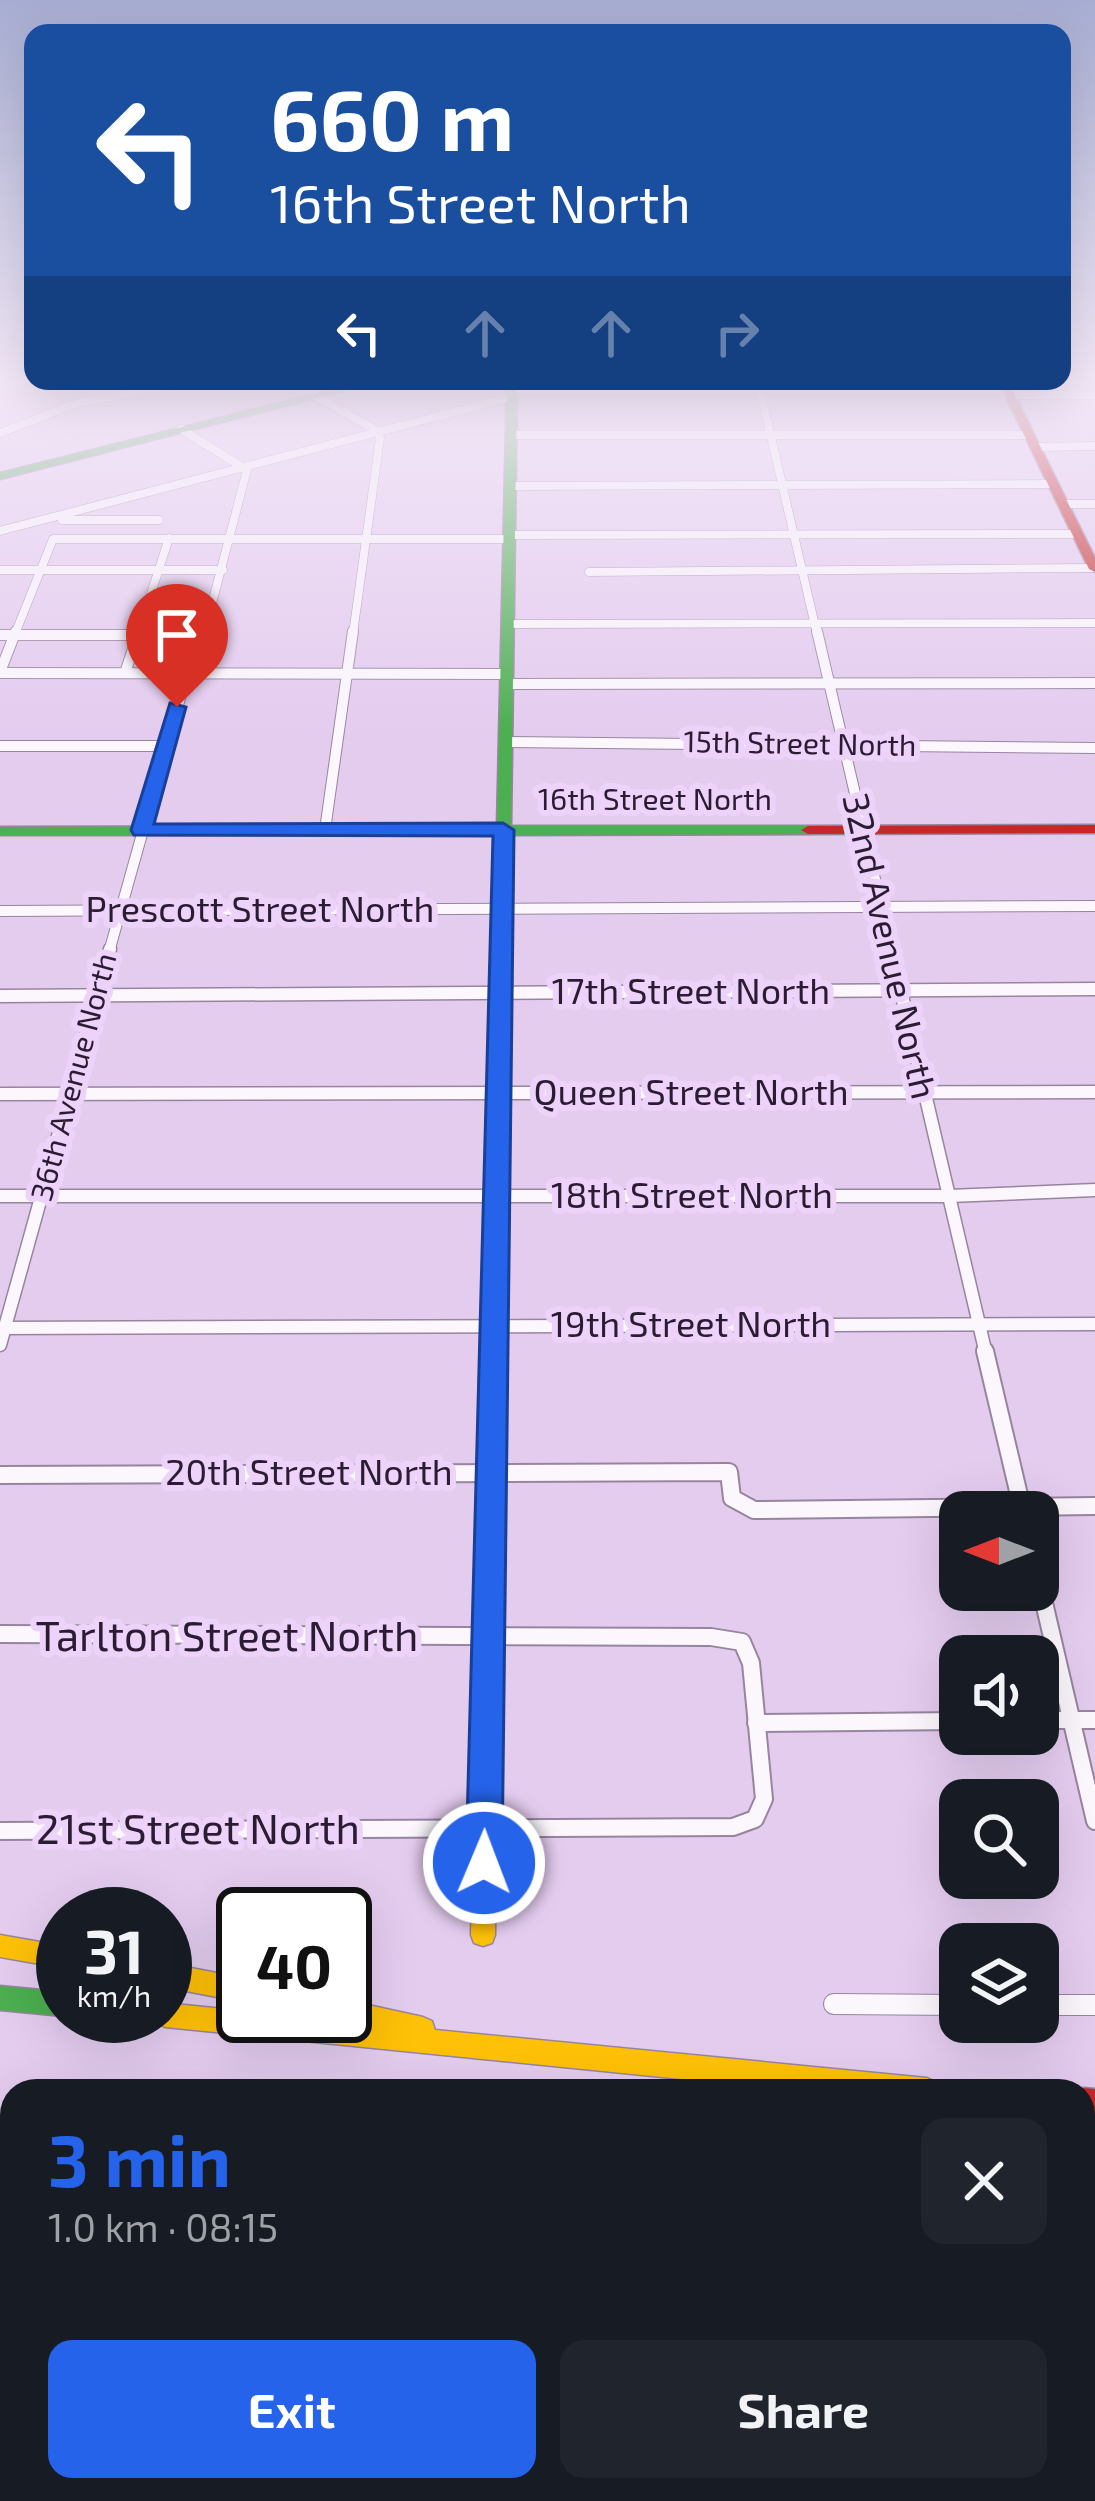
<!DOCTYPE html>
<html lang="en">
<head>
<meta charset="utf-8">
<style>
  body { margin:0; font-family:"Exo 2",sans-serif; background:#20242c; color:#f1f3f6; height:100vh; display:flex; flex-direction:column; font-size:45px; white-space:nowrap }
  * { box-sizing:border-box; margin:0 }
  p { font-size:39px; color:#9ea1a6 }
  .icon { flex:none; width:66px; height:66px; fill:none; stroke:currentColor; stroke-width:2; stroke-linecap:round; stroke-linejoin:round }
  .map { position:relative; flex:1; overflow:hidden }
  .drawer { position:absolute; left:0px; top:2079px; width:1095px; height:423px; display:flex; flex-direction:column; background:#171b24; border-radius:36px 36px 0 0; box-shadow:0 12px 48px #0002 }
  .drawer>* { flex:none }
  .banner { position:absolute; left:24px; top:24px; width:1047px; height:366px; border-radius:24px; box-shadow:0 12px 48px #0002; background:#1a4fa0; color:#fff; overflow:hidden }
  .needle { width:78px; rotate:270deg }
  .fabs { position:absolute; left:939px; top:1491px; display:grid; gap:24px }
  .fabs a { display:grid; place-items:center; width:120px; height:120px; border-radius:24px; background:#171b24; box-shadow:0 12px 48px #0002; font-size:60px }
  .speed { position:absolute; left:36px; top:1887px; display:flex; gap:24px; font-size:60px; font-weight:700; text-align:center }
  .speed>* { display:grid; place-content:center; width:156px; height:156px; border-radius:50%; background:#171b24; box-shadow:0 12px 48px #0002; line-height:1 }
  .speed small { font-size:30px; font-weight:400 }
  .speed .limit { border:6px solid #111; border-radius:18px; background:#fff; color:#111 }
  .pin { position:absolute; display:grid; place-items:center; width:102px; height:102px; color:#fff; margin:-123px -51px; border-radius:50% 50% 50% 0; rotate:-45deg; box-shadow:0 0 12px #0007 }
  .pin .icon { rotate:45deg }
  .me { position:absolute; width:132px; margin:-66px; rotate:1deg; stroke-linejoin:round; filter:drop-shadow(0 0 9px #0008) }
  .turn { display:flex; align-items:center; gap:42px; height:252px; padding:0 48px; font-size:54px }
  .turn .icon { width:156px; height:156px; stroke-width:2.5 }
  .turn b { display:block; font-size:84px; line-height:102px }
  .lanes { display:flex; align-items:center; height:114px; padding:0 48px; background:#0003; justify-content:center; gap:60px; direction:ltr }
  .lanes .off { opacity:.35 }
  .round { display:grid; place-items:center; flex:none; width:126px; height:126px; border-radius:24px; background:#20242c }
  .head { display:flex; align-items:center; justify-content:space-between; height:204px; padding:0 48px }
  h1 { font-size:72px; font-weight:700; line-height:90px; color:#2563eb }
  .button { display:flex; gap:24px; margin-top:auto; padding:24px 48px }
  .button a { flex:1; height:138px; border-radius:24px; background:#2563eb; color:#fff; font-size:48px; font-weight:700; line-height:138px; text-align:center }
  .button a+a { background:#20242c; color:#f1f3f6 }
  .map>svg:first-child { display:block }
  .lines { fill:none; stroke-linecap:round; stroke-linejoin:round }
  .street-far4-casing { stroke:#97859f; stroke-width:9 }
  .street-far3-casing { stroke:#97859f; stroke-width:12 }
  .street-far2-casing { stroke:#97859f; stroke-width:15 }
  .street-far1-casing { stroke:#97859f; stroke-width:20 }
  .street-casing { stroke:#97859f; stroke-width:22 }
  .fast-casing { stroke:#97859f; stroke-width:3 }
  .slow-casing { stroke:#97859f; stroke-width:3 }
  .jam-casing { stroke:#97859f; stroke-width:3 }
  .street-far4 { stroke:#fbf7fd; stroke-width:8 }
  .street-far3 { stroke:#fbf7fd; stroke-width:10 }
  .street-far2 { stroke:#fbf7fd; stroke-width:12 }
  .street-far1 { stroke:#fbf7fd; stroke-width:16 }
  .street { stroke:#fbf7fd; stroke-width:20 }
  .fast { fill:#4caf50; fill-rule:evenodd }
  .slow { fill:#ffc107; fill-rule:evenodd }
  .jam { fill:#c62828; fill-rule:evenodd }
  .route { fill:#2563eb; stroke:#184099; stroke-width:3 }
  .labels { text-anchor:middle; stroke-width:12; stroke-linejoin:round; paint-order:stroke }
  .far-street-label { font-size:30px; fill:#2b1b33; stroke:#edd3f9 }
  .street-label { font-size:36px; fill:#2b1b33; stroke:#edd3f9 }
  .near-street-label { font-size:42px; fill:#2b1b33; stroke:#edd3f9 }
</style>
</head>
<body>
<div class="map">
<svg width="1095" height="2501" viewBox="0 0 1095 2501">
  <rect width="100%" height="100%" fill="#e4ccef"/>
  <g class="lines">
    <defs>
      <g id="street-far4">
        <polyline points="758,381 817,634"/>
        <polyline points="511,390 1007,390"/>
        <polyline points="1009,395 1095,395"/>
        <polyline points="315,396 378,431 380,438 353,634"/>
        <polyline points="181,429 247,470 204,634"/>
        <polyline points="0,433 77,403 197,381"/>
        <polyline points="511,435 1029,435"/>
        <polyline points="1035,447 1095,446"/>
        <polyline points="510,486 1053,484"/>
        <polyline points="1063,504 1095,504"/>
        <polyline points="62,520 159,520"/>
        <polyline points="0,531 511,397"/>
        <polyline points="508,535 1078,534"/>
        <polyline points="0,570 223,570"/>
        <polyline points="589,572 1095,568"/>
        <polyline points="507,624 1095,623"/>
        <polyline points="15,634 53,539 508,539"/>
        <polyline points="138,634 169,538"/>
      </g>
      <g id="street-far3">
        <polyline points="817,631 892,952"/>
        <polyline points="0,635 204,635"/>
        <polyline points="0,672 16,631"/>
        <polyline points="0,673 506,674"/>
        <polyline points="125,673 139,631"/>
        <polyline points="506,684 1095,683"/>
        <polyline points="505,742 1095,748"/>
        <polyline points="0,746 166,746"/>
        <polyline points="325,830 353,631"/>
        <polyline points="0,911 1095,906"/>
        <polyline points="109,952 187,673 196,664 205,631"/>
      </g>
      <g id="street-far2">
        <polyline points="891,949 986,1354"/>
        <polyline points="0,996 1095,989"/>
        <polyline points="0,1094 1095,1092"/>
        <polyline points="0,1196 949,1196 1095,1190"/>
        <polyline points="0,1328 1095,1324"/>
        <polyline points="0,1345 110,949"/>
      </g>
      <g id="street-far1">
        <polyline points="985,1351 1023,1512"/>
        <polyline points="0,1475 729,1472 732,1498 754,1510 1095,1506"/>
        <polyline points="1038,1577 1095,1821"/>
        <polyline points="0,1634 711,1637 742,1642 751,1663 764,1799 755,1819 733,1827 0,1831"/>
        <polyline points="1038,1720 1095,1720"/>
        <polyline points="756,1723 960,1721"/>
      </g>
      <g id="street">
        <polyline points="834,2004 960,2005"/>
        <polyline points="1038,2005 1095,2005"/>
        <polyline points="1083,2344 1095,2344"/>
        <polyline points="72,2501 74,2490"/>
        <polyline points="465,2501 466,2490"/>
      </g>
      <g id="fast">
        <polygon points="367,381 383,381 0,479 0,473"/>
        <polygon points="507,381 517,381 511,826 808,826 815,830 808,834 510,835 504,1289 495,1295 486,1289 497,835 0,835 0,827 497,826"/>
        <polygon points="0,1986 63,1992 63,2016 0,2010"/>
        <rect x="0" y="2215" width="12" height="28"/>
      </g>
      <g id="slow">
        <polygon points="495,1283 504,1289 495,1935 492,1943 483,1946 474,1943 471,1935 486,1289"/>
        <polygon points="0,1935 63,1946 63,1968 0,1957"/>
        <polygon points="165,1963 243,1978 243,2002 165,1987"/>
        <polygon points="345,2000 423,2017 432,2021 435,2030 927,2078 936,2082 940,2091 802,2091 165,2027 156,2023 153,2016 165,2016 165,2003 243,2011 243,2016 295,2016 336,2020 334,2016 345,2016"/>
        <rect x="1083" y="2212" width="12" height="28"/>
        <polygon points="12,2232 12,2260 0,2262 0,2234"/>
      </g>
      <g id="jam">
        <polygon points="998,381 1008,381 1095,558 1095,572 1089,569"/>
        <polygon points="1095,825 1095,833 808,834 801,830 808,826"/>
        <polygon points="1083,2088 1095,2089 1095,2115 1083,2114 1083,2091 1076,2091"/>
      </g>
    </defs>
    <use href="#street-far4" class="street-far4-casing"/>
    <use href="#street-far3" class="street-far3-casing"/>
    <use href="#street-far2" class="street-far2-casing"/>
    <use href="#street-far1" class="street-far1-casing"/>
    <use href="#street" class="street-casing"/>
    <use href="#fast" class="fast-casing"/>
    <use href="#slow" class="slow-casing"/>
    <use href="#jam" class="jam-casing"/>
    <use href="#street-far4" class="street-far4"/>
    <use href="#street-far3" class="street-far3"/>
    <use href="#street-far2" class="street-far2"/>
    <use href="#street-far1" class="street-far1"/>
    <use href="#street" class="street"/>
    <use href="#fast" class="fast"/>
    <use href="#slow" class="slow"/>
    <use href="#jam" class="jam"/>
  </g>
  <linearGradient id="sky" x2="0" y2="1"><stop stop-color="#a7add2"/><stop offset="0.52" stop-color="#f3e8f8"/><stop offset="1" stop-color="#f3e8f8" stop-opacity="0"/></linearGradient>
  <rect width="1095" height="730" fill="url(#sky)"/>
  <polygon class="route" points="170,703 186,707 154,824 503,823 514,830 502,1863 497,1875 484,1879 471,1875 466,1863 493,836 134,835 131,830"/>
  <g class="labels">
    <g class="far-street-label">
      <text transform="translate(800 744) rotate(1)" y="10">15th Street North</text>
      <text x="655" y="810">16th Street North</text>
      <text transform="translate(74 1077) rotate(-75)" y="10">36th Avenue North</text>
    </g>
    <g class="street-label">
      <text x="260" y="922">Prescott Street North</text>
      <text transform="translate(890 946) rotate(77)" y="13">32nd Avenue North</text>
      <text x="691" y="1004">17th Street North</text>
      <text x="691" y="1105">Queen Street North</text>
      <text x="692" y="1208">18th Street North</text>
      <text x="691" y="1337">19th Street North</text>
      <text x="309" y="1485">20th Street North</text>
    </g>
    <g class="near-street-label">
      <text x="227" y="1651">Tarlton Street North</text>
      <text x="198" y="1844">21st Street North</text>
    </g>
  </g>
</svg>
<div class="fabs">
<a><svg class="needle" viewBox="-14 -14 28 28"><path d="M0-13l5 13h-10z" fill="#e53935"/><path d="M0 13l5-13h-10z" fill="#9ea1a6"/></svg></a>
<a><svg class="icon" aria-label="sound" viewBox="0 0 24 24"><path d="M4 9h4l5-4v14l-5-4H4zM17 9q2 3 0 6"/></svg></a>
<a><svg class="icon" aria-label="search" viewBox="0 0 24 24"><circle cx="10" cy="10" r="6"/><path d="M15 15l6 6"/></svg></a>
<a><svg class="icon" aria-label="layers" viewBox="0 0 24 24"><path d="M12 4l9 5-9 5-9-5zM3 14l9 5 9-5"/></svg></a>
</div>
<div class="speed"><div>31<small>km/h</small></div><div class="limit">40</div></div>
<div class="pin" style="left:177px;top:707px;background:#d93025"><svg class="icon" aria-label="arrive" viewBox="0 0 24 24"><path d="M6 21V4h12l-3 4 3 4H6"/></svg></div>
<svg class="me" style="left:484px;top:1863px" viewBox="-20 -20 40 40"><circle r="17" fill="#2563eb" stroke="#fff" stroke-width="3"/><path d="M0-11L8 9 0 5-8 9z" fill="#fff"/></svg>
<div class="banner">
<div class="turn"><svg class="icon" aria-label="left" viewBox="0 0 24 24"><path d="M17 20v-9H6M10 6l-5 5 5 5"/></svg><div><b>660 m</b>16th Street North</div></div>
<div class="lanes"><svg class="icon" aria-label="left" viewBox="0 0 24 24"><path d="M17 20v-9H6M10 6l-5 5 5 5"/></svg><svg class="icon off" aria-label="ahead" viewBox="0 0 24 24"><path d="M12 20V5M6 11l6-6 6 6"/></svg><svg class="icon off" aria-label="ahead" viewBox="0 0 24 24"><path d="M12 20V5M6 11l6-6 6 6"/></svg><svg class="icon off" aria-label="right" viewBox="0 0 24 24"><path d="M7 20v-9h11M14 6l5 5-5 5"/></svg></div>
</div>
<section class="drawer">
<div class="head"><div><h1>3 min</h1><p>1.0 km · 08:15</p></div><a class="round"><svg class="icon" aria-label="close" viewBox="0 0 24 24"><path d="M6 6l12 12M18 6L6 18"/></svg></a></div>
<div class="button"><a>Exit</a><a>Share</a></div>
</section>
</div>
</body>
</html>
